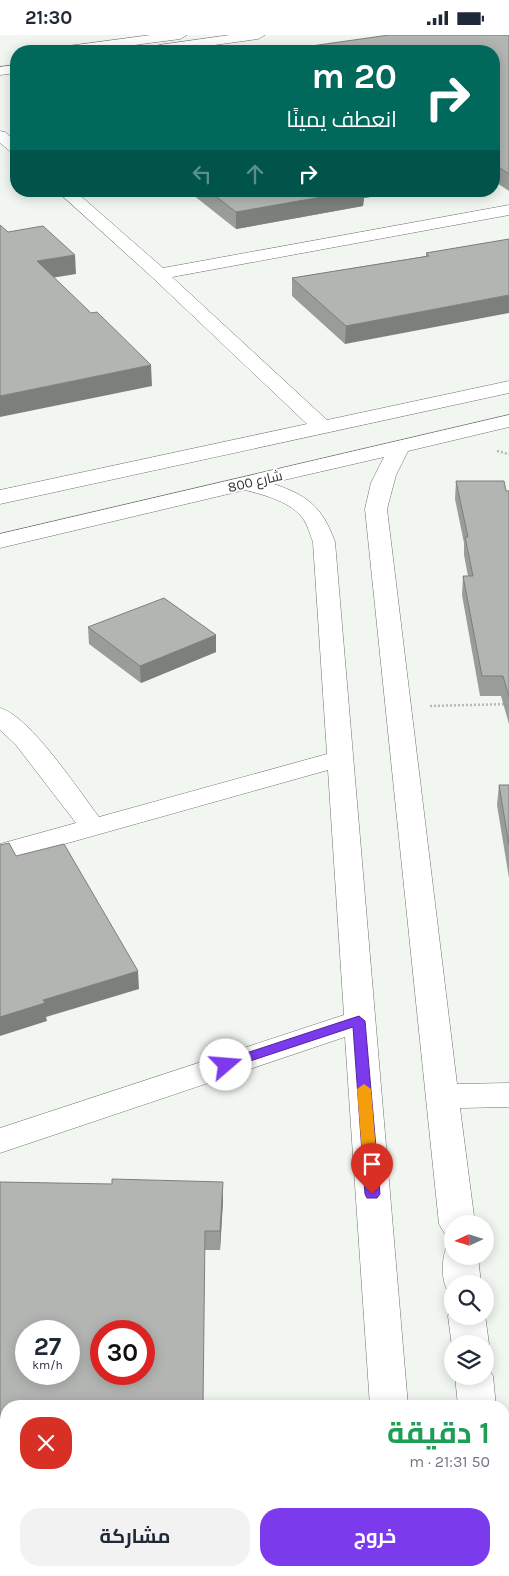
<!DOCTYPE html>
<html lang="ar">
<head>
<meta charset="utf-8">
<style>
  body { margin:0; font-family:Karla,Cairo,sans-serif; background:#f2f2f3; color:#1f2937; direction:rtl; height:100vh; display:flex; flex-direction:column; font-size:19px; white-space:nowrap }
  * { box-sizing:border-box; margin:0 }
  p { font-size:16px; color:#747a83 }
  .icon { flex:none; width:28px; height:28px; fill:none; stroke:currentColor; stroke-width:2; stroke-linecap:round; stroke-linejoin:round }
  .map { position:relative; flex:1; overflow:hidden; direction:ltr }
  .panel { position:absolute; left:0px; top:1365px; width:510px; height:176px; display:flex; flex-direction:column; background:#fff; border-radius:20px 20px 0 0; box-shadow:0 2px 12px #0003; direction:rtl }
  .panel>* { flex:none }
  .banner { position:absolute; left:10px; top:10px; width:490px; height:152px; border-radius:20px; box-shadow:0 2px 12px #0003; direction:rtl; background:#00695c; color:#fff; overflow:hidden }
  .needle { width:32px; rotate:266deg }
  .controls { position:absolute; left:444px; top:1180px; display:grid; gap:10px }
  .controls a { display:grid; place-items:center; width:50px; height:50px; border-radius:50%; background:#fff; box-shadow:0 2px 12px #0003; font-size:25px }
  .speed { position:absolute; left:15px; top:1285px; display:flex; gap:10px; font-size:25px; font-weight:700; text-align:center }
  .speed>* { display:grid; place-content:center; width:65px; height:65px; border-radius:50%; background:#fff; box-shadow:0 2px 12px #0003; line-height:1 }
  .speed small { font-size:12px; font-weight:400 }
  .speed .limit { border:8px solid #d22; background:#fff; color:#111 }
  .pin { position:absolute; display:grid; place-items:center; width:42px; height:42px; color:#fff; margin:-51px -21px; border-radius:50% 50% 50% 0; rotate:-45deg; box-shadow:0 0 5px #0007 }
  .pin .icon { rotate:45deg }
  .me { position:absolute; width:55px; margin:-28px; rotate:72deg; stroke-linejoin:round; filter:drop-shadow(0 0 4px #0008) }
  .turn { display:flex; align-items:center; gap:18px; height:105px; padding:0 20px; font-size:22px }
  .turn .icon { width:65px; height:65px; stroke-width:2.5 }
  .turn b { display:block; font-size:35px; line-height:42px }
  .lanes { display:flex; align-items:center; height:48px; padding:0 20px; background:#0003; justify-content:center; gap:25px; direction:ltr }
  .lanes .off { opacity:.35 }
  .round { display:grid; place-items:center; flex:none; width:52px; height:52px; border-radius:20px; background:#f2f2f3 }
  .summary { display:flex; align-items:center; justify-content:space-between; height:85px; padding:0 20px }
  h1 { font-size:30px; font-weight:700; line-height:38px; color:#1e9e55 }
  .primary-button { display:flex; gap:10px; margin-top:auto; padding:10px 20px }
  .primary-button a { flex:1; height:58px; border-radius:20px; background:#7c3aed; color:#fff; font-size:20px; font-weight:700; line-height:58px; text-align:center }
  .primary-button a+a { background:#f2f2f3; color:#1f2937 }
  .status { display:flex; justify-content:space-between; align-items:center; height:35px; padding:0 25px; background:#fff; direction:ltr }
  .status svg { height:14px; fill:currentColor }
  .map>svg:first-child { display:block }
  .lines { fill:none; stroke-linecap:round; stroke-linejoin:round }
  .minor-casing { stroke:#6f726e; stroke-width:1 }
  .path { stroke:#b6b9b5; stroke-width:2.5; stroke-dasharray:2 2; stroke-linecap:butt }
  .minor { fill:#fff; fill-rule:evenodd }
  .wall { fill:#999c98 }
  .shaded-wall { fill:#7d7f7c }
  .building { fill:#b2b5b1; stroke:#7d7f7c; fill-rule:evenodd }
  .route { fill:#7c3aed; stroke:#51269a }
  .slow { fill:#f59e0b }
  .labels { text-anchor:middle; stroke-width:4; stroke-linejoin:round; paint-order:stroke }
  .far-street-label { font-size:14px; fill:#333432; stroke:#fff }
</style>
</head>
<body>
<div class="status"><b>21:30</b><svg viewBox="0 0 49 12"><path d="M0 12V9h3v3zM5 12V6h3v6zM10 12V3h3v9zM15 12V0h3v12zM26 1h20v11H26zM47 4h2v5h-2z"/></svg></div>
<div class="map">
<svg width="509" height="1541" viewBox="0 0 509 1541">
  <rect width="100%" height="100%" fill="#f2f6f1"/>
  <g class="lines">
    <defs>
      <g id="minor">
        <polygon points="151,0 187,0 180,4 89,16 54,16 61,12"/>
        <polygon points="230,0 265,0 258,4 171,16 154,16 152,14 159,10"/>
        <polygon points="16,30 16,38 0,40 0,32"/>
        <polygon points="0,96 5,97 16,106 16,119 11,117 0,108"/>
        <polygon points="57,156 75,156 163,233 509,170 509,180 172,242 327,385 509,346 509,358 0,469 0,455 307,389 153,243"/>
        <path d="M509,380V392L408,416L396,440L387,474L457,1049L509,1048V1072L460,1073L475,1189H452V1201L445,1199L439,1189L365,474L371,448L384,422L271,448C307,460 322,471 335,507L408,1371H370L345,1002L0,1118V1093L344,980L328,735L0,827V809L76,788L16,710L0,695V673C30,681 79,756 99,782L327,719L313,507C310,500 308,491 304,485C292,467 265,460 245,455L0,513V499Z"/>
        <path d="M452,1209V1221H478L481,1249H452V1260C440,1251 441,1224 447,1211Z"/>
        <polygon points="452,1273 452,1281 485,1280 489,1309 485,1316 485,1309 452,1309 452,1312 448,1281"/>
        <polygon points="485,1329 493,1341 496,1371 458,1371 455,1341 485,1341"/>
        <polygon points="504,1519 509,1521 509,1541 475,1541 474,1535 504,1535"/>
        <polygon points="381,1535 423,1535 424,1541 382,1541"/>
      </g>
    </defs>
    <use href="#minor" class="minor-casing"/>
    <g class="path">
      <polyline points="497,416 509,419"/>
      <polyline points="430,671 509,669"/>
    </g>
    <use href="#minor" class="minor"/>
  </g>
  <g class="wall">
    <polygon points="509,0 509,156 494,146 494,16"/>
    <polygon points="188,156 409,156 364,163 363,171 236,194"/>
    <polygon points="509,204 345,309 292,261 292,243 426,221 426,218"/>
    <polygon points="456,446 509,456 509,689 501,661 480,661 462,560 463,541 468,541 464,520 464,508 455,464"/>
    <polygon points="88,592 216,600 216,617 141,648 89,609"/>
    <polygon points="499,750 509,750 509,843 497,770"/>
    <polygon points="0,1147 223,1166 220,1215 205,1215 6,1371 6,1509 0,1509"/>
  </g>
  <g class="shaded-wall">
    <polygon points="354,156 409,156 364,163 363,171 236,194 236,177"/>
    <polygon points="75,220 76,239 39,245 37,226"/>
    <polygon points="509,260 509,278 345,309 346,291"/>
    <polygon points="151,330 152,351 0,382 0,361"/>
    <polygon points="216,600 216,617 141,648 140,631"/>
    <polygon points="138,936 139,954 46,982 47,986 0,1001 0,982 43,965"/>
    <polygon points="223,1147 223,1166 220,1215 220,1196"/>
  </g>
  <g class="building">
    <polygon points="389,0 509,0 509,139 494,129 494,16 276,16"/>
    <polygon points="209,156 356,156 236,177"/>
    <polygon points="0,190 8,197 43,191 75,220 37,226 91,278 97,277 151,330 0,361"/>
    <polygon points="509,204 509,260 346,291 292,243 429,221 426,218"/>
    <polygon points="456,446 504,446 506,456 509,456 509,662 503,641 482,641 463,541 473,541 465,502 468,502"/>
    <polygon points="164,563 216,600 140,631 88,592"/>
    <polygon points="499,750 509,750 509,810"/>
    <polygon points="9,808 16,821 64,809 138,936 43,965 45,968 0,982 0,810"/>
    <path d="M112,1144L223,1147L220,1196H205L203,1371H6V1490H0V1147L112,1149ZM26,1296H69V1339H26ZM101,1296H144V1339H101Z"/>
  </g>
  <polygon class="route" points="359,981 365,986 380,1159 377,1163 367,1163 365,1159 353,992 226,1034 220,1030 222,1026"/>
  <polygon class="slow" points="364,1049 371,1054 376,1117 369,1122 362,1117 357,1054"/>
  <g class="labels">
    <g class="far-street-label">
      <text transform="translate(255 446) rotate(-13)" y="5">شارع 800</text>
    </g>
  </g>
</svg>
<div class="controls">
<a><svg class="needle" viewBox="-14 -14 28 28"><path d="M0-13l5 13h-10z" fill="#e53935"/><path d="M0 13l5-13h-10z" fill="#747a83"/></svg></a>
<a><svg class="icon" aria-label="search" viewBox="0 0 24 24"><circle cx="10" cy="10" r="6"/><path d="M15 15l6 6"/></svg></a>
<a><svg class="icon" aria-label="layers" viewBox="0 0 24 24"><path d="M12 4l9 5-9 5-9-5zM3 14l9 5 9-5"/></svg></a>
</div>
<div class="speed"><div>27<small>km/h</small></div><div class="limit">30</div></div>
<div class="pin" style="left:372px;top:1159px;background:#d93025"><svg class="icon" aria-label="arrive" viewBox="0 0 24 24"><path d="M6 21V4h12l-3 4 3 4H6"/></svg></div>
<svg class="me" style="left:226px;top:1030px" viewBox="-20 -20 40 40"><circle r="19" fill="#fff"/><path d="M0-13L10 11 0 6-10 11z" fill="#7c3aed"/></svg>
<div class="banner">
<div class="turn"><svg class="icon" aria-label="right" viewBox="0 0 24 24"><path d="M7 20v-9h11M14 6l5 5-5 5"/></svg><div><b>20 m</b>انعطف يمينًا</div></div>
<div class="lanes"><svg class="icon off" aria-label="left" viewBox="0 0 24 24"><path d="M17 20v-9H6M10 6l-5 5 5 5"/></svg><svg class="icon off" aria-label="ahead" viewBox="0 0 24 24"><path d="M12 20V5M6 11l6-6 6 6"/></svg><svg class="icon" aria-label="right" viewBox="0 0 24 24"><path d="M7 20v-9h11M14 6l5 5-5 5"/></svg></div>
</div>
<section class="panel">
<div class="summary"><div><h1>1 دقيقة</h1><p>50 m · 21:31</p></div><a class="round" style="background:#d93025;color:#fff"><svg class="icon" aria-label="close" viewBox="0 0 24 24"><path d="M6 6l12 12M18 6L6 18"/></svg></a></div>
<div class="primary-button"><a>خروج</a><a>مشاركة</a></div>
</section>
</div>
</body>
</html>
